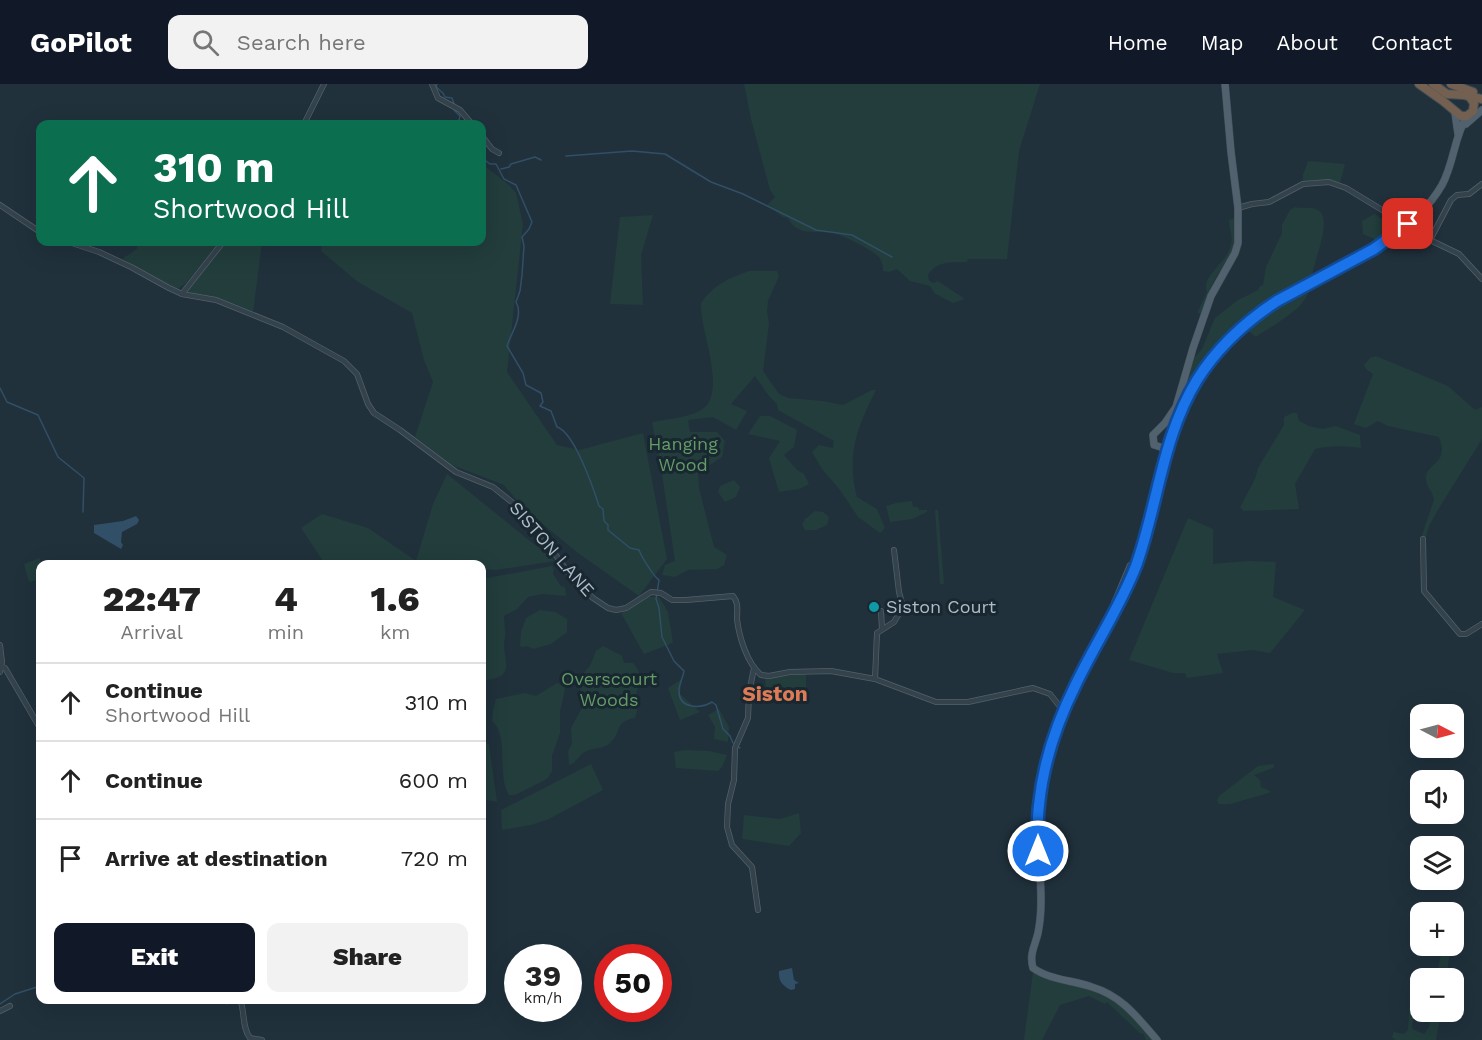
<!DOCTYPE html>
<html lang="en">
<head>
<meta charset="utf-8">
<style>
  body { margin:0; font-family:"Work Sans",sans-serif; background:#f2f2f2; color:#222; height:100vh; display:flex; flex-direction:column; font-size:22px; white-space:nowrap }
  * { box-sizing:border-box; margin:0 }
  p { font-size:20px; color:#767676 }
  .icon { flex:none; width:33px; height:33px; fill:none; stroke:currentColor; stroke-width:2; stroke-linecap:round; stroke-linejoin:round }
  .map { position:relative; flex:1; overflow:hidden }
  .details { position:absolute; left:36px; top:476px; width:450px; height:444px; display:flex; flex-direction:column; background:#fff; border-radius:12px; box-shadow:0 6px 24px #0002 }
  .details>* { flex:none }
  .hud { position:absolute; left:36px; top:36px; width:450px; height:126px; border-radius:12px; box-shadow:0 6px 24px #0002; background:#0b6e4f; color:#fff; overflow:hidden }
  .needle { width:39px; rotate:96deg }
  .fabs { position:absolute; left:1410px; top:620px; display:grid; gap:12px }
  .fabs a { display:grid; place-items:center; width:54px; height:54px; border-radius:12px; background:#fff; box-shadow:0 6px 24px #0002; font-size:30px }
  .speed { position:absolute; left:504px; top:860px; display:flex; gap:12px; font-size:30px; font-weight:700; text-align:center }
  .speed>* { display:grid; place-content:center; width:78px; height:78px; border-radius:50%; background:#fff; box-shadow:0 6px 24px #0002; line-height:1 }
  .speed small { font-size:15px; font-weight:400 }
  .speed .limit { border:9px solid #d22; background:#fff; color:#111 }
  .pin { position:absolute; display:grid; place-items:center; width:51px; height:51px; color:#fff; margin:-26px; border-radius:12px; box-shadow:0 3px 9px #0006 }
  .me { position:absolute; width:66px; margin:-33px; rotate:0deg; stroke-linejoin:round; filter:drop-shadow(0 0 4px #0008) }
  .turn { display:flex; align-items:center; gap:21px; height:126px; padding:0 18px; font-size:27px }
  .turn .icon { width:78px; height:78px; stroke-width:2.5 }
  .turn b { display:block; font-size:42px; line-height:51px }
  .eta { display:flex; justify-content:space-evenly; align-items:center; height:102px; text-align:center }
  .eta b { font-size:36px; font-weight:800; line-height:42px }
  .action { display:flex; gap:12px; margin-top:auto; padding:12px 18px }
  .action a { flex:1; height:69px; border-radius:12px; background:#111827; color:#fff; font-size:24px; font-weight:800; line-height:69px; text-align:center }
  .action a+a { background:#f2f2f2; color:#222 }
  ul { padding:0; list-style:none }
  li { display:flex; align-items:center; gap:18px; height:78px; padding:0 18px; border-top:2px solid #e0e0e0 }
  li div { flex:1 }
  li b { display:block; font-size:22px }
  li em { font-style:normal }
  header { display:flex; align-items:center; gap:36px; box-sizing:border-box; height:84px; padding:0 30px; background:#111827; color:#fff }
  header strong { font-size:28px }
  nav { display:flex; gap:33px; margin-inline-start:auto; font-size:21px }
  .search { width:420px; height:54px; background:#f2f2f2; display:flex; align-items:center; gap:15px; box-sizing:border-box; padding:0 21px; border-radius:12px; color:#767676; font-size:22px }
  .map>svg:first-child { display:block }
  .green { fill:#223d3c }
  .water { fill:#314f66 }
  .lines { fill:none; stroke-linecap:round; stroke-linejoin:round }
  .stream { stroke:#314f66; stroke-width:1.5 }
  .minor-casing { stroke:#52606a; stroke-width:6 }
  .major-casing { stroke:#404e58; stroke-width:8 }
  .highway-casing { stroke:#3f4d57; stroke-width:10 }
  .minor { stroke:#34424c; stroke-width:4.5 }
  .major { stroke:#51616d; stroke-width:7 }
  .highway { stroke:#736050; stroke-width:8 }
  .route-casing { stroke:#114b97; stroke-width:15 }
  .route { stroke:#1a73e8; stroke-width:10 }
  .culture-dot { fill:#0f9aa8; stroke:#192731; stroke-width:2 }
  .labels { text-anchor:middle; stroke-width:6; stroke-linejoin:round; paint-order:stroke }
  .park-label { font-size:18px; fill:#639c67; stroke:#192731 }
  .street-label { font-size:18px; fill:#afbdc8; stroke:#192731 }
  .poi-label { font-size:18px; fill:#afbdc8; stroke:#192731; text-anchor:start }
  .quarter-label { font-size:21px; font-weight:bold; fill:#de7a54; stroke:#192731 }
</style>
</head>
<body>
<header>
<strong>GoPilot</strong>
<div class="search"><svg class="icon" aria-label="search" viewBox="0 0 24 24"><circle cx="10" cy="10" r="6"/><path d="M15 15l6 6"/></svg>Search here</div>
<nav><a>Home</a><a>Map</a><a>About</a><a>Contact</a></nav>
</header>
<div class="map">
<svg width="1482" height="956" viewBox="0 0 1482 956">
  <rect width="100%" height="100%" fill="#20313c"/>
  <g class="green">
    <path d="M744,0H1040L1019,67L1007,175H968L967,178C951,179 937,176 928,191L929,196L933,199L938,197L965,215L953,219L934,209L930,202L910,197L897,185L889,188L883,187C883,181 882,178 879,173C874,167 841,150 833,149C816,147 796,152 788,134L783,133L767,121L775,113L770,106L751,35Z"/>
    <polygon points="1308,77 1345,80 1340,99 1329,96 1303,99 1303,91"/>
    <polygon points="482,80 509,101 516,109 523,140 507,288 557,361 579,366 643,349 667,475 639,512 578,469 523,424 504,401 452,381 415,353 433,298 424,276 412,229 358,198 321,167 322,158 482,158"/>
    <path d="M1295,123C1303,125 1311,122 1318,126C1334,136 1312,179 1312,194L1289,204L1237,240L1191,296L1186,297L1190,278L1202,265L1215,234L1238,216L1258,206L1260,202L1263,201L1266,183L1282,149V141L1290,126Z"/>
    <path d="M1374,130C1389,138 1398,151 1376,156L1363,150L1362,137Z"/>
    <polygon points="653,131 641,171 643,221 610,220 620,133"/>
    <path d="M1236,134C1239,168 1224,176 1211,203C1208,212 1205,221 1202,230L1197,229L1207,208C1200,192 1229,178 1231,160C1233,153 1229,143 1229,136Z"/>
    <polygon points="137,158 220,158 185,200 177,205 122,175 137,165"/>
    <polygon points="225,158 262,158 253,229 220,215 193,210 188,207 188,203"/>
    <path d="M749,187H777L779,192L768,217L767,227L769,239L763,287L779,310L788,314L823,317L843,321L872,306H876C857,343 846,371 857,413L877,425L885,444L880,449L858,433L840,406L822,385L812,368L819,361L833,364L834,357L778,326L777,320L769,312L755,292L731,320L747,327L736,346L713,333L688,336L690,348H717L725,357L722,373L698,389L699,404L714,463L727,471L724,481L717,485L688,486L675,493L662,491L665,481L675,477L660,377L652,338C667,335 688,334 701,326C729,310 699,245 701,219C712,202 730,193 749,187Z"/>
    <path d="M1309,203C1309,224 1272,241 1256,253L1247,246C1258,227 1290,213 1309,203Z"/>
    <path d="M1376,272L1448,302L1475,326L1482,323V355L1439,424L1429,442L1425,456L1421,454L1434,416C1433,407 1426,403 1426,394C1426,378 1450,381 1439,353L1388,342L1378,337L1366,344L1354,340L1373,290L1366,285L1364,281L1370,274Z"/>
    <path d="M1292,329H1297L1299,337L1309,342L1323,345L1336,342L1360,351L1361,364C1346,362 1330,361 1315,365L1295,400L1299,425L1243,427L1240,423L1255,395L1258,384L1284,341V333Z"/>
    <polygon points="760,332 770,332 797,346 794,363 784,371 797,386 804,390 809,400 799,405 779,408 769,374 780,357 748,350"/>
    <polygon points="447,390 555,477 496,486 482,485 482,480 325,480 301,444 322,430 368,444 416,477 433,420"/>
    <polygon points="734,396 740,403 736,413 725,418 718,408 720,402"/>
    <polygon points="912,417 913,423 918,423 919,426 927,426 927,428 912,435 890,438 886,422 896,419"/>
    <polygon points="935,426 938,426 944,500 940,500"/>
    <polygon points="815,427 823,428 829,433 827,441 816,446 805,446 802,441 805,435"/>
    <polygon points="1188,434 1213,445 1213,480 1248,477 1276,478 1273,513 1305,526 1270,569 1252,566 1217,570 1223,589 1187,594 1185,589 1173,589 1129,576"/>
    <polygon points="40,474 40,495 29,498 24,480"/>
    <path d="M552,482L554,486L553,490L561,502L565,503L566,512L543,510L528,513L517,525L504,532C504,537 505,542 505,547C506,551 504,556 504,561C505,580 514,593 486,596L482,589C483,575 488,559 482,545V495Z"/>
    <polygon points="649,513 659,513 668,528 673,559 644,570 621,529"/>
    <polygon points="540,526 555,528 567,535 567,548 551,560 533,565 527,562 523,563 520,562 521,548 526,534"/>
    <path d="M603,562L622,572L624,579H633C649,599 636,598 636,615C636,625 639,622 635,634C613,638 623,647 610,659C602,666 591,663 583,669C578,673 576,679 569,681L568,667L572,660L571,644L582,624L580,601L582,591L590,582L596,567Z"/>
    <polygon points="806,589 806,608 777,614 775,610 767,611 765,595"/>
    <polygon points="682,595 680,610 700,628 680,636 668,604"/>
    <path d="M557,599L564,601L565,606L560,627V649L552,672V687L548,694L543,697L515,711H509C496,691 510,653 492,637L493,627L496,615L525,609L536,612Z"/>
    <polygon points="719,625 729,643 728,658 714,655 715,643 708,631"/>
    <polygon points="482,656 489,661 497,718 482,715"/>
    <polygon points="685,666 709,667 727,671 722,683 718,687 676,684 674,668"/>
    <polygon points="591,680 603,706 549,735 531,741 502,746 501,726"/>
    <polygon points="1273,680 1275,683 1254,691 1260,696 1261,703 1270,707 1269,709 1230,720 1219,720 1217,717 1219,712 1258,682"/>
    <polygon points="799,729 801,749 789,762 742,755 744,731 780,735"/>
    <polygon points="1443,861 1451,861 1446,894 1436,894"/>
    <path d="M1033,888C1052,900 1076,898 1097,906C1120,914 1137,937 1152,956H1146L1143,949L1141,950L1107,918L1105,920L1089,912L1060,921L1042,956H1024Z"/>
    <path d="M1410,916L1413,917C1416,926 1412,936 1412,945L1424,950L1429,943L1431,927H1441L1436,956H1396L1392,953L1394,948L1404,950L1408,946Z"/>
  </g>
  <g class="water">
    <polygon points="136,432 139,436 137,440 122,448 121,458 123,461 121,465 94,449 94,441 123,437"/>
    <path d="M792,884L794,896L799,899L795,900V905L791,906C782,902 778,896 779,887Z"/>
  </g>
  <g class="lines">
    <g class="stream">
      <polyline points="437,0 436,3 443,9 445,13 452,14 454,20"/>
      <polyline points="454,26 460,32 459,36 462,40"/>
      <polyline points="566,72 632,67 665,70 711,98 743,110 816,146 852,151 892,173"/>
      <path d="M482,74L490,80H496L504,95L516,101L532,138L529,145L522,153L524,162L522,191L520,207L516,218C524,232 511,249 507,262L523,289L526,301L541,309L543,318L540,322L551,327L557,343C574,348 593,403 599,422L603,425L604,437L608,441V446L630,464L639,466C641,472 654,493 659,496L656,515L659,524L662,553L674,577L684,587C683,594 679,600 679,606C678,625 700,625 712,618L716,621L723,645L730,652L733,659"/>
      <polyline points="501,85 509,83 511,80 535,73 541,76"/>
      <polyline points="0,304 7,318 38,331 58,373 84,394 83,428"/>
      <polyline points="738,663 740,664"/>
      <polyline points="221,915 227,920"/>
      <polyline points="0,920 15,910 40,902"/>
    </g>
    <defs>
      <g id="minor">
        <polyline points="432,0 438,14 460,26 472,40"/>
        <polyline points="304,40 324,0"/>
        <polyline points="482,52 492,65 499,69"/>
        <polyline points="0,121 40,148"/>
        <polyline points="1238,124 1252,120 1269,118 1303,100 1329,98 1346,104 1397,135 1402,130"/>
        <polyline points="1408,140 1430,156 1459,170 1482,195"/>
        <polyline points="1430,156 1451,116 1457,111 1469,110 1482,100"/>
        <path d="M69,158L99,168L131,183L169,204L182,210L216,216L283,243L344,277L357,290L368,320L374,329L400,346L456,388L493,403L513,419L530,435L575,498L593,514L608,524L616,526L626,524L651,508L661,509L672,516H686L733,512C739,519 737,526 737,535C739,553 747,579 761,591L769,592L790,588L831,587L875,595L936,618H968L1033,604L1050,610L1061,624L1065,626"/>
        <polyline points="182,210 223,158"/>
        <polyline points="1423,455 1424,507 1460,550 1466,550 1482,540"/>
        <polyline points="1117,523 1114,519 1130,481 1136,481"/>
        <polyline points="881,527 882,545"/>
        <polyline points="0,561 2,578 0,588"/>
        <polyline points="2,583 5,584 40,644"/>
        <polyline points="754,584 749,609 748,634 735,664 734,696 728,720 727,743 732,761 752,783 758,826"/>
        <polyline points="875,595 877,549 894,538 903,523 899,508 894,466"/>
        <path d="M240,915C245,928 242,944 250,954L262,956"/>
        <polyline points="0,927 10,922"/>
      </g>
      <g id="major">
        <polyline points="1455,29 1458,50"/>
        <polyline points="1466,40 1482,26"/>
        <polyline points="1167,365 1154,361 1153,351 1165,339 1176,323 1193,264 1211,212 1235,169 1238,159 1238,124 1231,68 1225,0"/>
        <path d="M1157,956C1137,933 1122,912 1092,903C1072,896 1050,896 1033,884C1029,870 1035,862 1038,849C1040,839 1041,828 1041,817C1041,781 1035,745 1041,709C1047,672 1060,631 1077,597C1097,558 1121,521 1136,480C1158,420 1163,356 1195,300C1214,265 1245,238 1277,217C1332,188 1409,158 1442,101C1454,79 1454,53 1467,32"/>
      </g>
      <g id="highway">
        <polyline points="1419,0 1443,17 1461,32 1467,32 1473,27 1474,19 1469,12"/>
        <polyline points="1433,0 1447,10 1464,11 1482,15"/>
        <polyline points="1451,0 1473,8"/>
      </g>
    </defs>
    <use href="#minor" class="minor-casing"/>
    <use href="#major" class="major-casing"/>
    <use href="#highway" class="highway-casing"/>
    <use href="#minor" class="minor"/>
    <use href="#major" class="major"/>
    <use href="#highway" class="highway"/>
  </g>
  <g class="lines">
    <defs>
      <path id="route" d="M1038,767C1038,752 1037,736 1039,721C1043,680 1058,636 1076,600C1095,560 1120,523 1136,482C1158,421 1162,353 1197,296C1217,264 1245,238 1277,217L1374,165L1408,140"/>
    </defs>
    <use href="#route" class="route-casing"/>
    <use href="#route" class="route"/>
  </g>
  <circle class="culture-dot" cx="874" cy="523" r="6"/>
  <g class="labels">
    <g class="park-label">
      <text x="683" y="366">Hanging<tspan x="683" dy="21">Wood</tspan></text>
      <text x="609" y="601">Overscourt<tspan x="609" dy="21">Woods</tspan></text>
    </g>
    <g class="street-label">
      <text transform="translate(552 465) rotate(49)" y="6">SISTON LANE</text>
    </g>
    <g class="poi-label">
      <text x="886" y="529">Siston Court</text>
    </g>
    <g class="quarter-label">
      <text x="775" y="617">Siston</text>
    </g>
  </g>
</svg>
<div class="fabs">
<a><svg class="needle" viewBox="-14 -14 28 28"><path d="M0-13l5 13h-10z" fill="#e53935"/><path d="M0 13l5-13h-10z" fill="#767676"/></svg></a>
<a><svg class="icon" aria-label="sound" viewBox="0 0 24 24"><path d="M4 9h4l5-4v14l-5-4H4zM17 9q2 3 0 6"/></svg></a>
<a><svg class="icon" aria-label="layers" viewBox="0 0 24 24"><path d="M12 4l9 5-9 5-9-5zM3 14l9 5 9-5"/></svg></a>
<a>+</a>
<a>−</a>
</div>
<div class="speed"><div>39<small>km/h</small></div><div class="limit">50</div></div>
<div class="pin" style="left:1408px;top:140px;background:#d93025"><svg class="icon" aria-label="arrive" viewBox="0 0 24 24"><path d="M6 21V4h12l-3 4 3 4H6"/></svg></div>
<svg class="me" style="left:1038px;top:767px" viewBox="-20 -20 40 40"><circle r="17" fill="#1a73e8" stroke="#fff" stroke-width="3"/><path d="M0-11L8 9 0 5-8 9z" fill="#fff"/></svg>
<div class="hud">
<div class="turn"><svg class="icon" aria-label="ahead" viewBox="0 0 24 24"><path d="M12 20V5M6 11l6-6 6 6"/></svg><div><b>310 m</b>Shortwood Hill</div></div>
</div>
<section class="details">
<div class="eta">
<div><b>22:47</b><p>Arrival</p></div>
<div><b>4</b><p>min</p></div>
<div><b>1.6</b><p>km</p></div>
</div>
<ul>
<li><svg class="icon" aria-label="ahead" viewBox="0 0 24 24"><path d="M12 20V5M6 11l6-6 6 6"/></svg><div><b>Continue</b><p>Shortwood Hill</p></div><em>310 m</em></li>
<li><svg class="icon" aria-label="ahead" viewBox="0 0 24 24"><path d="M12 20V5M6 11l6-6 6 6"/></svg><div><b>Continue</b></div><em>600 m</em></li>
<li><svg class="icon" aria-label="arrive" viewBox="0 0 24 24"><path d="M6 21V4h12l-3 4 3 4H6"/></svg><div><b>Arrive at destination</b></div><em>720 m</em></li>
</ul>
<div class="action"><a>Exit</a><a>Share</a></div>
</section>
</div>
</body>
</html>
